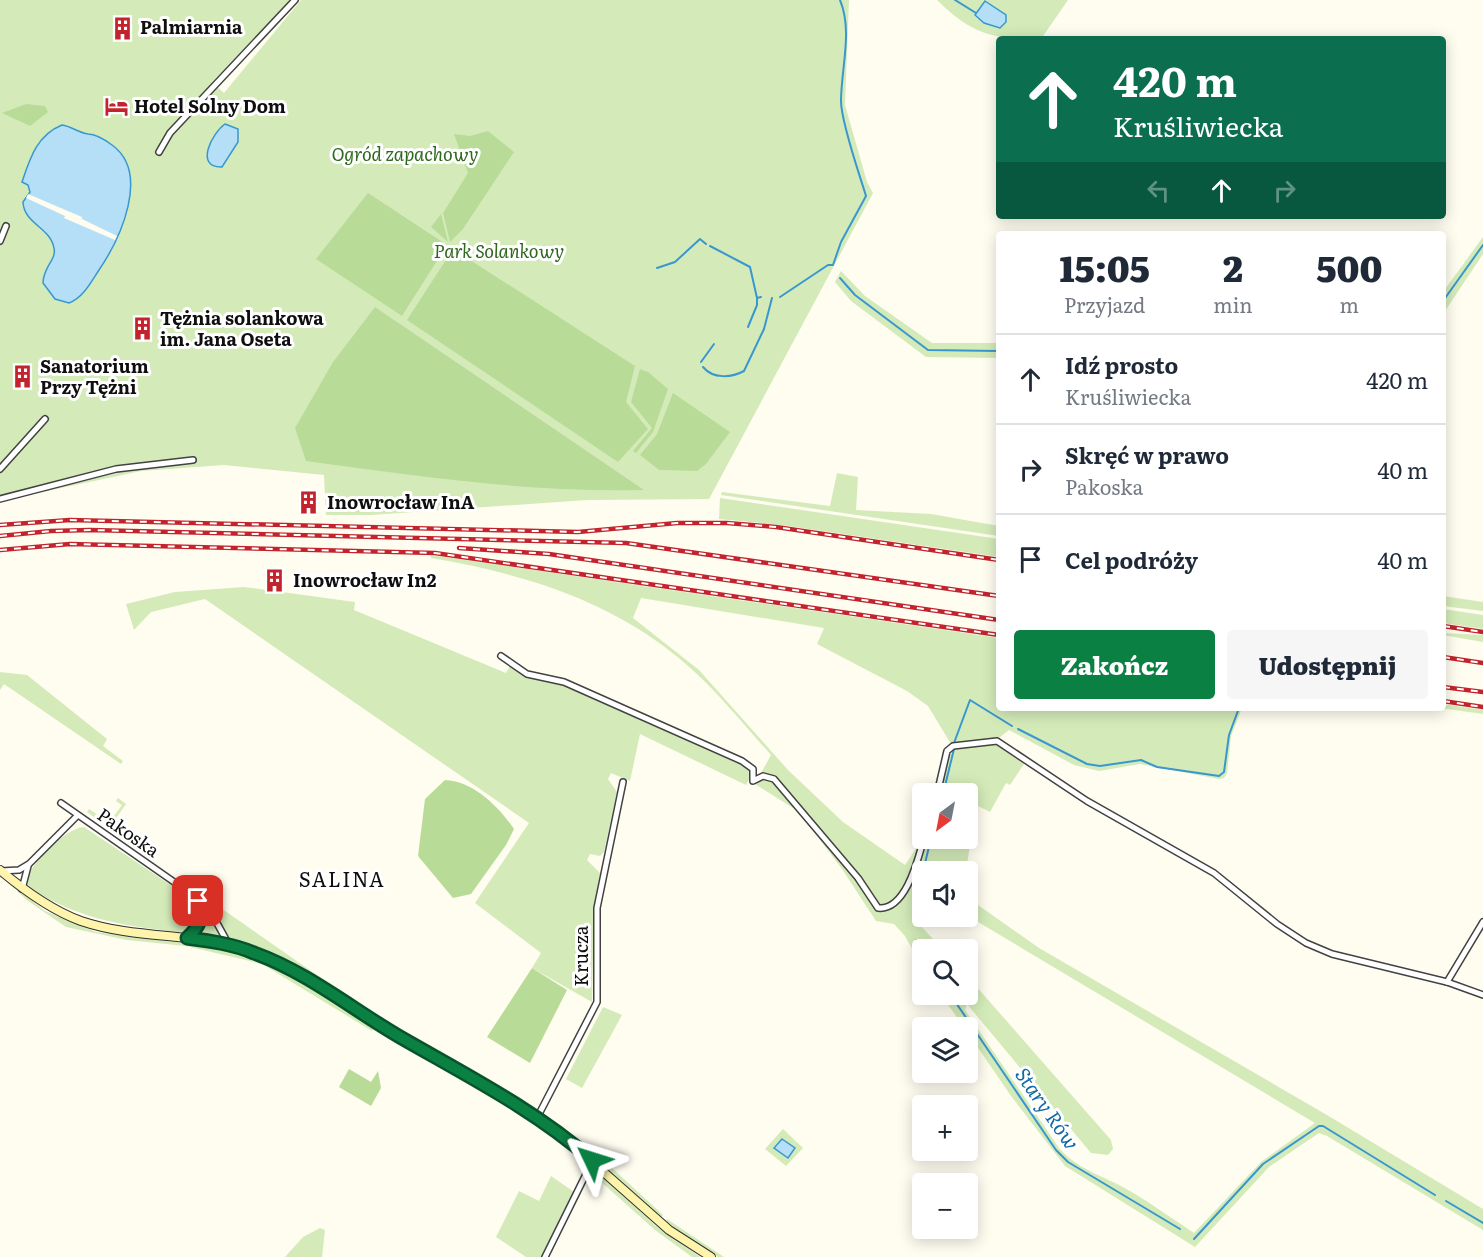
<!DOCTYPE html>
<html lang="pl">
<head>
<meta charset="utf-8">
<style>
  body { margin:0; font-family:Literata,serif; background:#f6f6f7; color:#1f2937; height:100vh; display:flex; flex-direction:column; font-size:22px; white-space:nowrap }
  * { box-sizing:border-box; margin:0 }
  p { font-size:20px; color:#747a83 }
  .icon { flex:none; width:33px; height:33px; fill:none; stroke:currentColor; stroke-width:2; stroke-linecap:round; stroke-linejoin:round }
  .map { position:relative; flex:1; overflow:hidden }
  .panel { position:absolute; left:996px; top:231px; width:450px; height:480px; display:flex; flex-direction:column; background:#fff; border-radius:6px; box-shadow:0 3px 15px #0003 }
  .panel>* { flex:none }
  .banner { position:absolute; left:996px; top:36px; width:450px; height:183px; border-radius:6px; box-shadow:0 3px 15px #0003; background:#0b6e4f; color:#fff; overflow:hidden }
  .needle { width:39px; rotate:212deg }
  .buttons { position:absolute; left:912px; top:783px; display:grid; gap:12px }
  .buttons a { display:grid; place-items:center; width:66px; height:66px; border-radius:6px; background:#fff; box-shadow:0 3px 15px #0003; font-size:30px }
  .pin { position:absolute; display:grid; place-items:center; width:51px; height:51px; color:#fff; margin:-26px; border-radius:12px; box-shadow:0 3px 9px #0006 }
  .me { position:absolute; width:66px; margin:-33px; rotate:311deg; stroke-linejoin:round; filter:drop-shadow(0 0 4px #0008) }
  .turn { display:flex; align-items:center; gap:21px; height:126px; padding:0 18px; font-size:27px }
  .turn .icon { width:78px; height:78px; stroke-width:2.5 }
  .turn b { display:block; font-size:42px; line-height:51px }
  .lanes { display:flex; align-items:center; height:57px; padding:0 18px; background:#0003; justify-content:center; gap:30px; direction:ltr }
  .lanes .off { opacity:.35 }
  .eta { display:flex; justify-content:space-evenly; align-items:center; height:102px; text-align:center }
  .eta b { font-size:36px; font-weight:800; line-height:42px }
  .button { display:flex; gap:12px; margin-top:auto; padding:12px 18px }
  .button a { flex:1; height:69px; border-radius:6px; background:#0b8043; color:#fff; font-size:24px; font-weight:800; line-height:69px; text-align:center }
  .button a+a { background:#f6f6f7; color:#1f2937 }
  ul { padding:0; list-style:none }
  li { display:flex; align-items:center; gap:18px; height:90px; padding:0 18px; border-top:2px solid #e0e1e3 }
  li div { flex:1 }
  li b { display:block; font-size:22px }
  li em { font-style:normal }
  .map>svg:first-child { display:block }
  .green { fill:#d4ebb9 }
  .forest { fill:#b8dc98 }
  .water { fill:#b4dff7; stroke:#3997d0; stroke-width:1.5 }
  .pier { fill:#fffcf0 }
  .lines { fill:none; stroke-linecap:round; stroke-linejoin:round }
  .stream { stroke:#3997d0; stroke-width:2 }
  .minor-casing { stroke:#424242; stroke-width:8 }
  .secondary-casing { stroke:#313131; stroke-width:10 }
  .minor { stroke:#fff; stroke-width:5 }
  .secondary { stroke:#fff4ab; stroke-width:8 }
  .rail-casing { stroke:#c2232d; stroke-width:4.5 }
  .rail { stroke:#fff; stroke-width:2; stroke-dasharray:7; stroke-linecap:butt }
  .route-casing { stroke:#07532c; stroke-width:15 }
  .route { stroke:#0b8043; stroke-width:10 }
  .labels { text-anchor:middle; stroke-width:6; stroke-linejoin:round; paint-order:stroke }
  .poi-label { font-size:18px; font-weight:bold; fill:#0f0f0f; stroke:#fff; text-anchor:start }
  .park-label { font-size:18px; font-style:italic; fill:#2e681d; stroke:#fff }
  .street-label { font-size:18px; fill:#0f0f0f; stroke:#fff }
  .neighbourhood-label { font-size:20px; letter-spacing:1.5px; fill:#0f0f0f; stroke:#fff }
  .water-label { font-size:20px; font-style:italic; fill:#1468a4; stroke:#fff }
</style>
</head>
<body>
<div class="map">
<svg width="1483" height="1257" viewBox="0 0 1483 1257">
  <rect width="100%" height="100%" fill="#fffcf0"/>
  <g class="green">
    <polygon points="0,0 291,0 212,82 224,93 301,0 849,0 845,105 867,182 873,193 709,499 587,500 371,515 326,515 324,475 224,465 141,471 0,501"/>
    <path d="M937,0H1068L1041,39C992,39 973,35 937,0Z"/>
    <polygon points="1483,237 1483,254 1443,314 1443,292"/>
    <polygon points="841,271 865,296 932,343 999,343 999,358 926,357 851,301 835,282"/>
    <polygon points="837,473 858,477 856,510 931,514 999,526 999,536 721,495 722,492 830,506"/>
    <polygon points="720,498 999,539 999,557 781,525 719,519"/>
    <path d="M431,555L999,638V708H1242L1231,736L1227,773L1224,778L1219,779L1140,764L1099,771L1074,765L1009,730L999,738L951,744L928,706L907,691L817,644L824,628L641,598L633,618L699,670L788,770L843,822L905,865L921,841L912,869L916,871L926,839L968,838V794L939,793L950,752L955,748L995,743L1024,764L1010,785L1006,783L990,812L976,805L966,871L922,872L921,926L942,949L922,950V967L905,936L894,924L876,921L842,869L798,811L755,784L771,755C744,725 718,692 687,665C614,601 525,574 431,558Z"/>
    <polygon points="244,587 355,602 354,610 506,673 510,666 526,675 559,683 747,767 752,774 746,785 640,734 630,781 611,773 608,779 617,792 604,852 600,856 590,854 587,860 600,873 594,908 592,1002 532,968 541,953 475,903 529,823 205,599 151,612 134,630 126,604 175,592"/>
    <polygon points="1443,596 1483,602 1483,611 1443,606"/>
    <polygon points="1443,609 1483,615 1483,629 1443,623"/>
    <polygon points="1443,633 1483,635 1483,642 1443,635"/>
    <polygon points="0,672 27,675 107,739 103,746 123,761 121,764 4,684 0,690"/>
    <polygon points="1443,704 1483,710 1483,714 1440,708 1443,708"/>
    <polygon points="118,798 126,804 109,828 87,812 89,809 109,823 122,805 116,801"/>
    <path d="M84,827L193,900C202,912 198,920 190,930C179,934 164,930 153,929C107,923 69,913 30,888L26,882C29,865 65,828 84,827Z"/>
    <polygon points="0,875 45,911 96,932 213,947 263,961 286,972 392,1040 373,1029 372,1031 262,964 186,946 127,940 66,927 28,901"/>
    <polygon points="195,890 337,989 335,992 283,960 230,937 222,929 209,904"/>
    <path d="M968,898L1039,948L1327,1115L1483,1209V1230L1327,1136L1319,1133L1269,1167L1195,1247L1065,1166L1011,1096L968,1033V1028L964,1027L941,995L968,994V977L1111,1140L1113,1149L1108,1155L1091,1153L967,1004L965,1010L1059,1148C1080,1172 1109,1177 1135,1194C1155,1206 1174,1220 1194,1233L1261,1162L1315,1123L968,916Z"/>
    <polygon points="204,911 207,911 221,937 197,933 202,925"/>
    <polygon points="341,991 406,1034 405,1036 340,994"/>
    <polygon points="603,1007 622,1015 582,1088 566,1079"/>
    <polygon points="783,1129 803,1148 786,1166 765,1149"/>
    <polygon points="599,1156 663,1215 661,1218 597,1159"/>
    <polygon points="593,1168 656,1226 700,1257 692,1257 655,1230 590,1172"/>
    <polygon points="551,1176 574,1192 543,1257 526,1257 496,1237 519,1191 539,1201"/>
    <polygon points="667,1219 724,1257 718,1257 666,1222"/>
    <polygon points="320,1228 325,1230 322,1257 285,1257 303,1237"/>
  </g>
  <g class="forest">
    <polygon points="26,104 45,106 48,112 30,126 2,113"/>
    <polygon points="488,131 514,152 463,229 450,242 443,213 468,173 454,134 470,136"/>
    <polygon points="368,193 447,245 402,316 316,259"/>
    <polygon points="441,214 448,242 431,227"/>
    <polygon points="453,249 635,366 626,402 648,429 618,462 407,320"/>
    <path d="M375,307L644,490C530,493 418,476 306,461L295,428L333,362Z"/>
    <polygon points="640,369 648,372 668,389 653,432 636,453 633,451 652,428 631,402"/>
    <polygon points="673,393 730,432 706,464 697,471 659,470 640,455 657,434"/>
    <path d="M445,780C473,781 498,806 514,829L506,845L471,894L453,898L418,856L425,799Z"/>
    <polygon points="532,968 567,990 530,1063 487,1037"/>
    <polygon points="349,1069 371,1082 378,1071 381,1088 371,1106 339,1087"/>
  </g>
  <g class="water">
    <polygon points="985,1 1006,15 1006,22 1000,28 984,23 975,15"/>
    <path d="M225,124L238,129V142L222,167C194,168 212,133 225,124Z"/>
    <path d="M62,125C71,126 79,133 88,134C96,134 104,139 112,145C151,173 120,239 99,270C91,282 83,298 69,303L55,299L43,283C43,267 57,259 54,248C50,227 24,224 23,202L30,192L28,185L22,182C30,158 37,135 62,125Z"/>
    <polygon points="782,1139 795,1148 788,1158 774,1148"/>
  </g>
  <polygon class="pier" points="28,194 82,217 82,219 117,236 115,240 64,218 65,216 26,198"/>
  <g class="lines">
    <g class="stream">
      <polyline points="955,0 976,13"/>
      <polyline points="710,246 750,267 757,298 761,297"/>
      <polyline points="657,268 675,262 700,239 706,244"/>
      <polyline points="840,278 855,295 928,350 999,351"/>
      <path d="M780,297L828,265H833L841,242L866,196C859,173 841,122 841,101C841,69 853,31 840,0"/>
      <polyline points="1443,301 1483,245"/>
      <polyline points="748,327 757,305 757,299"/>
      <polyline points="701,362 714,344"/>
      <path d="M703,367C713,379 731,378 744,371L764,329L772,298"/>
      <polyline points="1018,729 1087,764 1100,766 1141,760 1157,767 1219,776 1224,772 1229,735 1239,708"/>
      <polyline points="954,743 970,700 1012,726"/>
      <polyline points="943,794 954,749"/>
      <polyline points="923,872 931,838"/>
      <polyline points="915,919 919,886"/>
      <polyline points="916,940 922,954"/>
      <polyline points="950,994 1056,1150 1068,1162 1180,1229"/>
      <polyline points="1446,1201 1483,1223"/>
      <polyline points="1194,1239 1263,1164 1319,1126 1323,1126 1435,1195"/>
    </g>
    <defs>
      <g id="minor">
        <polyline points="159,152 170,133 295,0"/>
        <polyline points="0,241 6,226"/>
        <polyline points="0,469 45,419"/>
        <polyline points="0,499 116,469 193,460"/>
        <path d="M501,656L527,674L564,682L742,761L753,769V781L763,776L774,779L858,878L878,908C906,911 918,859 924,838"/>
        <polyline points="937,794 947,751 953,746 997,741 1087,801 1214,873 1277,924 1306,943 1332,954 1447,982 1483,995"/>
        <polyline points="61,803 207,905 229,945"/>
        <polyline points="1,871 19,870 29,864 77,816"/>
        <polyline points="22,889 28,866"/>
        <polyline points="187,938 201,919 200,905 195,899"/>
        <polyline points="1447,982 1483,922"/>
        <polyline points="537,1118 597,1002 597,908 623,782"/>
        <polyline points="545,1257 593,1160"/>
      </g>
      <path id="secondary" d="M0,870C25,891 51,910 81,921C128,937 179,934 227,944C251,950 273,960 295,972L555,1129L669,1230L711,1257"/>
    </defs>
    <use href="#minor" class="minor-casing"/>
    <use href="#secondary" class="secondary-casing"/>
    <use href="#minor" class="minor"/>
    <use href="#secondary" class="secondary"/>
    <defs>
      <g id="rail">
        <polyline points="0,525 70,520 578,532 677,523 727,523 776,527 999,560"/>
        <polyline points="0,536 51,531 90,530 626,543 999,596"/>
        <polyline points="459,548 549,554 999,620"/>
        <polyline points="0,550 70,544 435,553 999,635"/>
        <polyline points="1443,626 1483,632"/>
        <polyline points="1443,657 1483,663"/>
        <polyline points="1443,687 1483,692"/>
        <polyline points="1443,701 1483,707"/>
      </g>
    </defs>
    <use href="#rail" class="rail-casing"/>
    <use href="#rail" class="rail"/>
  </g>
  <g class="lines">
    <defs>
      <path id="route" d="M198,901C205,917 199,927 187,938C210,941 233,944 254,953C307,972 352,1009 400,1037C466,1075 535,1110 592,1160"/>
    </defs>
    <use href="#route" class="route-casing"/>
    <use href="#route" class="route"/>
  </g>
  <defs>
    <symbol id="building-bare" viewBox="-9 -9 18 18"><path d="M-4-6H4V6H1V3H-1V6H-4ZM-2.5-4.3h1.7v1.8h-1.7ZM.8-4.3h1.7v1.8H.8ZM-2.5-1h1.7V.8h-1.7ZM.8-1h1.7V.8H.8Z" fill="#c2232d" stroke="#fff" stroke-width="2.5" paint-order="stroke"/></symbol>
    <symbol id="hotel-bare" viewBox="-9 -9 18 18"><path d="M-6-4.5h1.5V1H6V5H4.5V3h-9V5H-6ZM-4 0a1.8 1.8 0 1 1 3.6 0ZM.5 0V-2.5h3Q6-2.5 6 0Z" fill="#c2232d" stroke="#fff" stroke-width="2.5" paint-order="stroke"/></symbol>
  </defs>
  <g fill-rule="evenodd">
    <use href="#building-bare" x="106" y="12" width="33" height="33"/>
    <use href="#hotel-bare" x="100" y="90" width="33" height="33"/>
    <use href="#building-bare" x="126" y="312" width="33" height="33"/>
    <use href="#building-bare" x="6" y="360" width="33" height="33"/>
    <use href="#building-bare" x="292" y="486" width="33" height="33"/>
    <use href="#building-bare" x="258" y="564" width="33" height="33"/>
  </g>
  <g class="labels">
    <g class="poi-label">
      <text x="140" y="34">Palmiarnia</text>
      <text x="134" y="113">Hotel Solny Dom</text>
      <text x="160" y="325">Tężnia solankowa<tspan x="160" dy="21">im. Jana Oseta</tspan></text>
      <text x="40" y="373">Sanatorium<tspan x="40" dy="21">Przy Tężni</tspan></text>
      <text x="327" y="509">Inowrocław InA</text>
      <text x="293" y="587">Inowrocław In2</text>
    </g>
    <g class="park-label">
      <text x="405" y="161">Ogród zapachowy</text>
      <text x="499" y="258">Park Solankowy</text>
    </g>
    <g class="street-label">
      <text transform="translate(128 833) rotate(35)" y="6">Pakoska</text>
      <text transform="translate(582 956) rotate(-90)" y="6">Krucza</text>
    </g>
    <g class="neighbourhood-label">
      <text x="342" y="887">SALINA</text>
    </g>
    <g class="water-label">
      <text transform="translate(1047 1109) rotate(55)" y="7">Stary Rów</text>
    </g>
  </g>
</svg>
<div class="buttons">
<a><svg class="needle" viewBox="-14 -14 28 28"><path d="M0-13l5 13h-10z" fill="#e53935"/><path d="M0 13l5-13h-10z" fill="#747a83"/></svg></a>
<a><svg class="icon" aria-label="sound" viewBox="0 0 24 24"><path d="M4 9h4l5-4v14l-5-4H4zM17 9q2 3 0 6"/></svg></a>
<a><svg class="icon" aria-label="search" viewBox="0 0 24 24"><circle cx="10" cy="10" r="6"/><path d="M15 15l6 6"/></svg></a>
<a><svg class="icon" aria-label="layers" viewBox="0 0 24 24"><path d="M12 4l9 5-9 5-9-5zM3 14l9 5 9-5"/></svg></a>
<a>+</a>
<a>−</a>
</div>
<div class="pin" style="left:198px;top:901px;background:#d93025"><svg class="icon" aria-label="arrive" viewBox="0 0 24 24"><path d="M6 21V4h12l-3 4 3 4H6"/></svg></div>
<svg class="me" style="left:592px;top:1160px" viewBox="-20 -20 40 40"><path d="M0-17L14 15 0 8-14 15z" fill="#0b8043" stroke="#fff" stroke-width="4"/></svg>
<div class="banner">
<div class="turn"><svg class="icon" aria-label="ahead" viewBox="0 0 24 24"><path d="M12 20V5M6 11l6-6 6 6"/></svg><div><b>420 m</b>Kruśliwiecka</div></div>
<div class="lanes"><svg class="icon off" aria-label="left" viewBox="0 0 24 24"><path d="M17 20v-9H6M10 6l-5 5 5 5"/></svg><svg class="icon" aria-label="ahead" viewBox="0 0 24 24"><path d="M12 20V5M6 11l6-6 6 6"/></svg><svg class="icon off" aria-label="right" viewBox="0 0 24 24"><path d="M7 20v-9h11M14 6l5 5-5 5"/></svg></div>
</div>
<section class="panel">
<div class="eta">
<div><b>15:05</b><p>Przyjazd</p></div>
<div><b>2</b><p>min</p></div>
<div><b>500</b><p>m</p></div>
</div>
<ul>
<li><svg class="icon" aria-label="ahead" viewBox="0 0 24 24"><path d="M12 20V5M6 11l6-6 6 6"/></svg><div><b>Idź prosto</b><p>Kruśliwiecka</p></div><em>420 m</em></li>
<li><svg class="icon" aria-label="right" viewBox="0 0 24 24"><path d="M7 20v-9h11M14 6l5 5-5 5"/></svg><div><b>Skręć w prawo</b><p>Pakoska</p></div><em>40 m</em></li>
<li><svg class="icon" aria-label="arrive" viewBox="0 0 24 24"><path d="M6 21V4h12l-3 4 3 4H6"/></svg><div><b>Cel podróży</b></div><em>40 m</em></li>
</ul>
<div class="button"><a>Zakończ</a><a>Udostępnij</a></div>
</section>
</div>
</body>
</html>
